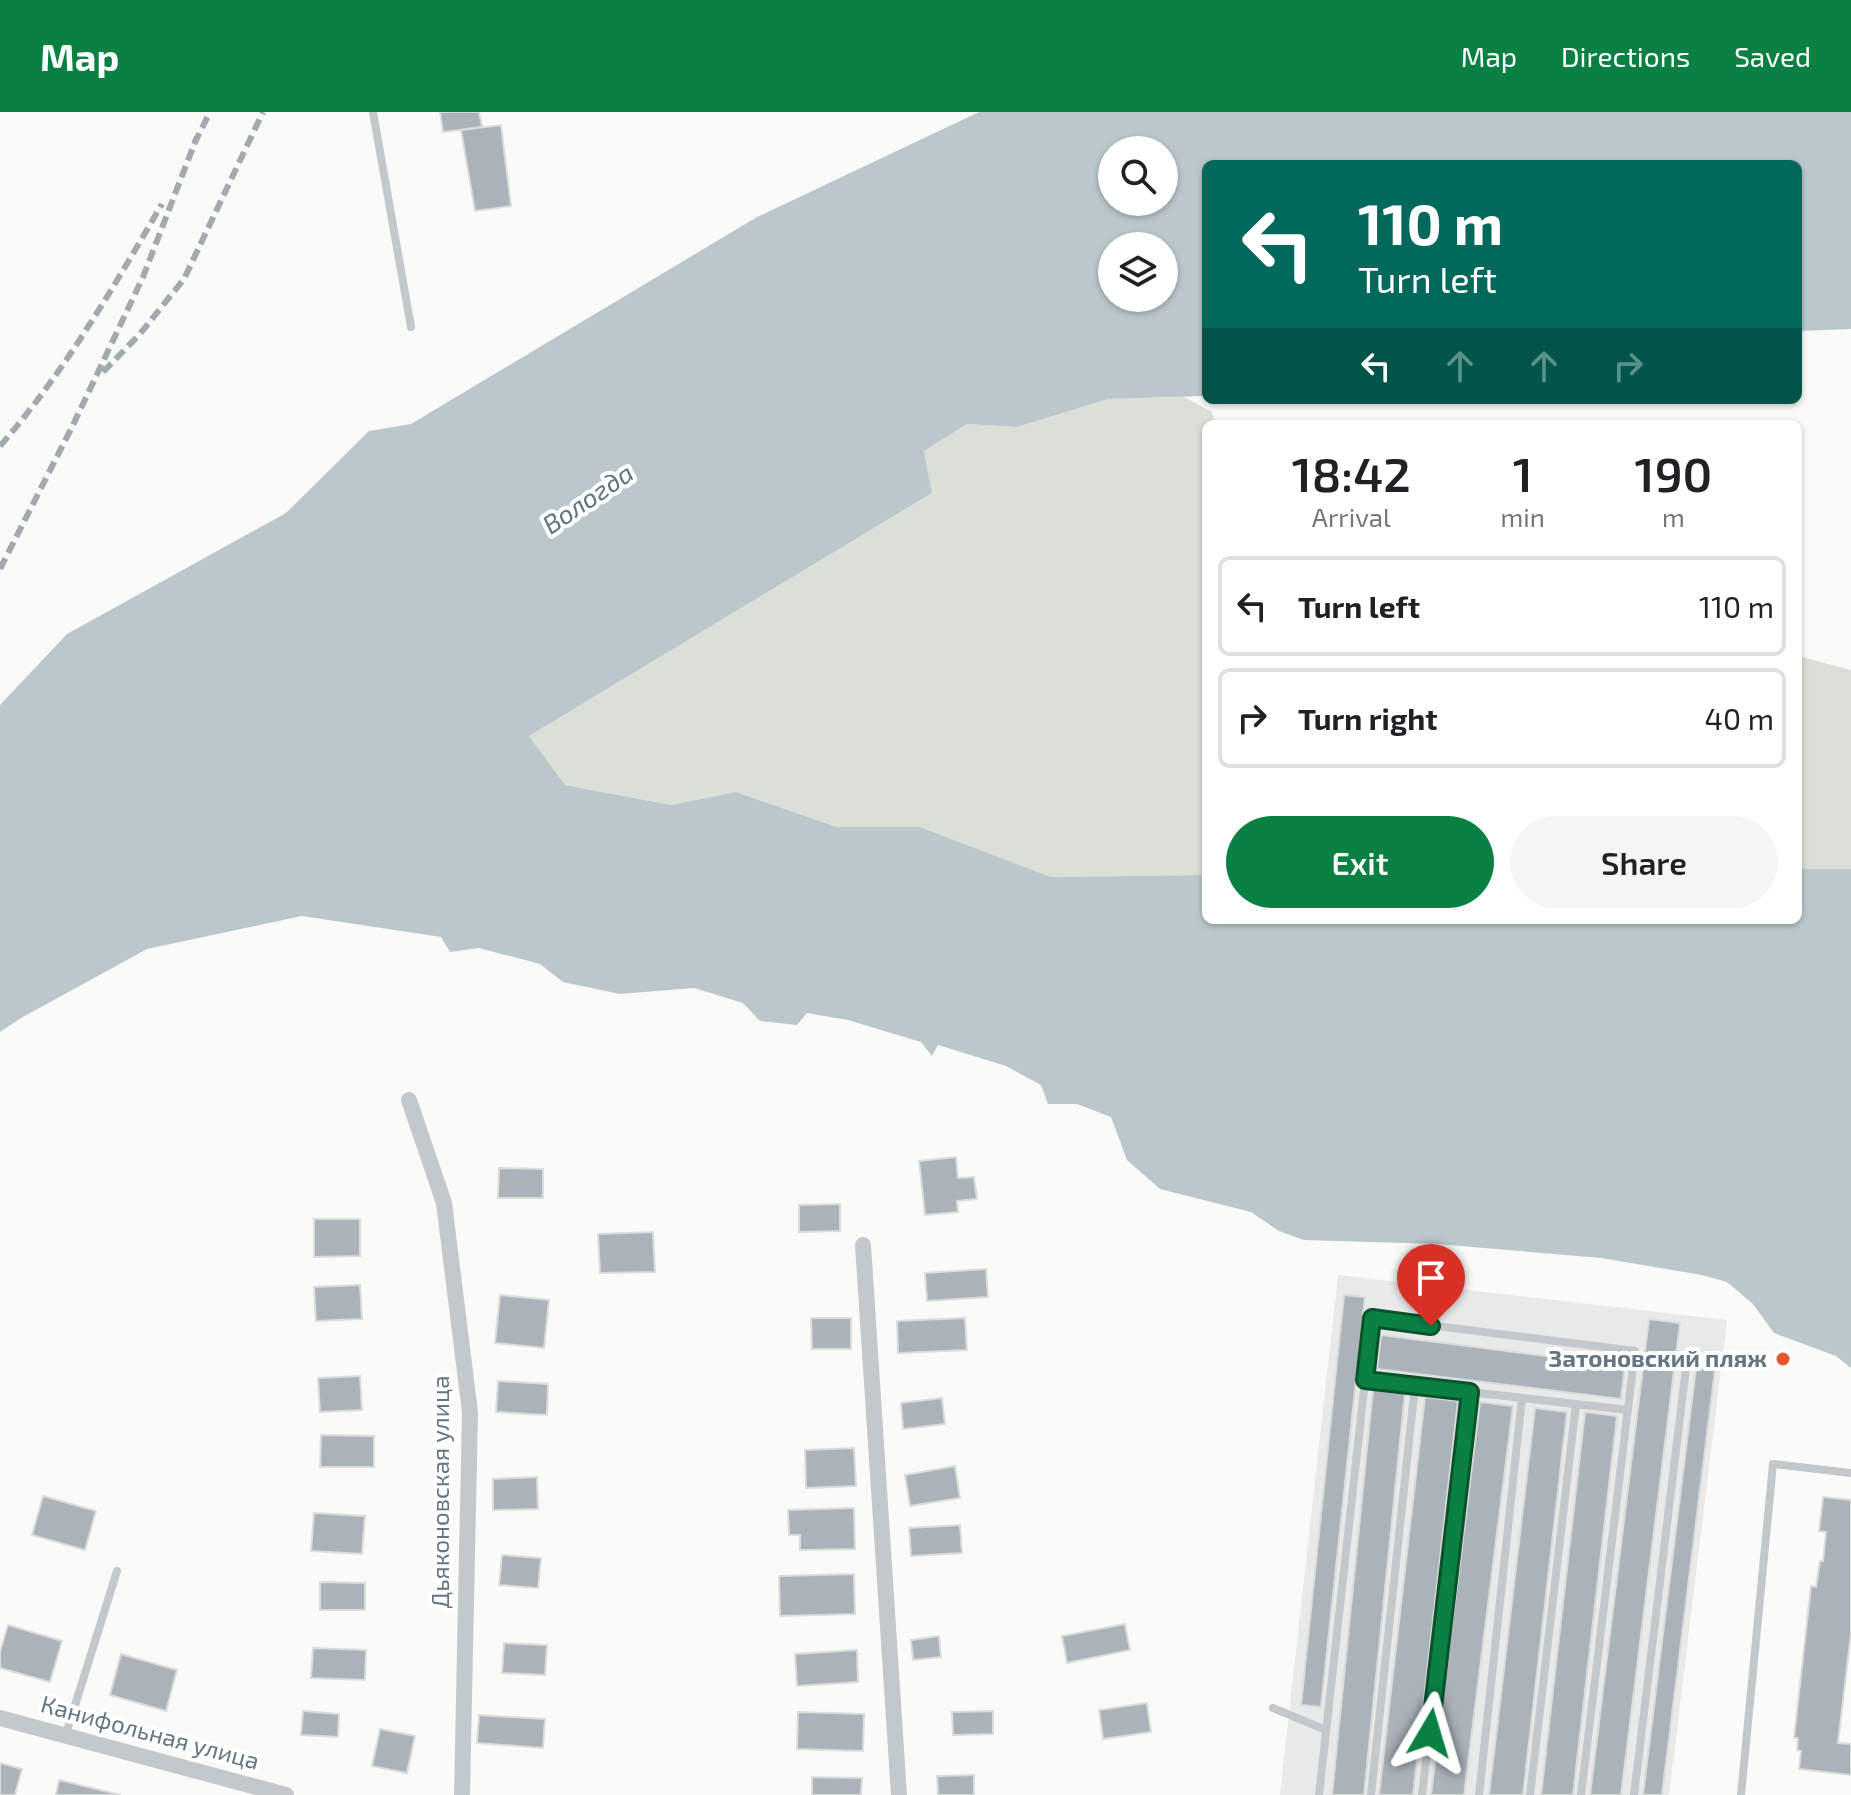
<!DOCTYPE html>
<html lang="en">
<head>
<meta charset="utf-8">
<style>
  body { margin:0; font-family:"Exo 2",sans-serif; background:#f6f6f6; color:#202124; height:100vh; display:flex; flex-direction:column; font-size:30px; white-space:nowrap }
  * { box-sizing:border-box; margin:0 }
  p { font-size:26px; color:#757577 }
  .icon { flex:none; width:44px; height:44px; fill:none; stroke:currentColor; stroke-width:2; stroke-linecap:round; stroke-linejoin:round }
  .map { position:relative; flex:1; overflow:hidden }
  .sheet { position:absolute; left:1202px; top:308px; width:600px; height:504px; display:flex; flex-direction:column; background:#fff; border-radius:12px; box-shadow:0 2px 6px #0004 }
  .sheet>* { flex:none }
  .top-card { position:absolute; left:1202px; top:48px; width:600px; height:244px; border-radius:12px; box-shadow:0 2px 6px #0004; background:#00695c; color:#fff; overflow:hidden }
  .tools { position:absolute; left:1098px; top:24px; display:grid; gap:16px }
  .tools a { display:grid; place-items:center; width:80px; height:80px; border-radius:50%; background:#fff; box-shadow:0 2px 6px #0004; font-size:40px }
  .pin { position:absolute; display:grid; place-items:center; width:68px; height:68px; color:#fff; margin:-82px -34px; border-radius:50% 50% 50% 0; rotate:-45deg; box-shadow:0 0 8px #0007 }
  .pin .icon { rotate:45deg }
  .me { position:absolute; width:88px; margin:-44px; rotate:7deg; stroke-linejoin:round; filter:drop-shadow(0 0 6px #0008) }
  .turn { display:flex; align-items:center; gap:28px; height:168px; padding:0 24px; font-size:36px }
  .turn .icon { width:104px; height:104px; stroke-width:2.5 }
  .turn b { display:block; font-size:56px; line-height:68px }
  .lanes { display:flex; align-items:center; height:76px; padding:0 24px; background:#0003; justify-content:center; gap:40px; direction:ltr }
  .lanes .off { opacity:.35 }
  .eta { display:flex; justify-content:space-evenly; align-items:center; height:136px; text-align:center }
  .eta b { font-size:48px; font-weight:600; line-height:56px }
  .button { display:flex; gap:16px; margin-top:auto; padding:16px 24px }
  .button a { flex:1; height:92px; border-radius:48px; background:#0b8043; color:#fff; font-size:32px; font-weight:600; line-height:92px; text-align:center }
  .button a+a { background:#f6f6f6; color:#202124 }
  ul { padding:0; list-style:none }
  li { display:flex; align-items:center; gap:24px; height:100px; margin:0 16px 12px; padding:0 8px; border:4px solid #e0e0e0; border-radius:12px }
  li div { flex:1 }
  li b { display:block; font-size:30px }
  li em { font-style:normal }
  header { display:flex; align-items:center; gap:48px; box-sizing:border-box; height:112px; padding:0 40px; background:#0b8043; color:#fff }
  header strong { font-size:38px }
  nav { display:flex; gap:44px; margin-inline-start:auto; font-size:28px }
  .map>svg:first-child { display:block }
  .built { fill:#e8e9e9 }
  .green { fill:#dadfd7 }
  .water { fill:#bbc7cb; fill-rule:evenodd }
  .building { fill:#aab3b9; stroke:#dcdcda; stroke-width:2 }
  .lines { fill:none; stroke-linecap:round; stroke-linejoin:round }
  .lane { stroke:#c3c8cc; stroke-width:8 }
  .street { stroke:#c3c8cc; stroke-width:16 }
  .rail { stroke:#a2aab0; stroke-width:6; stroke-dasharray:12 6; stroke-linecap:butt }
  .route-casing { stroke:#07532c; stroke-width:20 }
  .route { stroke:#0b8043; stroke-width:14 }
  .poi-dot { fill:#e4572e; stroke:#fff; stroke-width:3 }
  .labels { text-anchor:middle; stroke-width:8; stroke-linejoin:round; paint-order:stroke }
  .poi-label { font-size:24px; font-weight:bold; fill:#657683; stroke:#fff; text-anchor:end }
  .street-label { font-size:24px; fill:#657683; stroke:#fff }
  .water-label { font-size:26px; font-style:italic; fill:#60757c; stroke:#fff }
</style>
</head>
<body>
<header>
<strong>Map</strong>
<nav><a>Map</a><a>Directions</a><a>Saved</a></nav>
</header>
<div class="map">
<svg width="1851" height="1683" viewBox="0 0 1851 1683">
  <rect width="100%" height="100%" fill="#fafaf8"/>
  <polygon class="built" points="1338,1163 1727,1208 1669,1683 1280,1683"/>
  <g class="green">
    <polygon points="1184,285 1212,300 1215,312 1206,312 1206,763 1051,765 920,715 838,715 736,680 671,693 565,673 529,624 932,381 924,339 967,312 1017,315 1108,287"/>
    <polygon points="1798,544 1851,558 1851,757 1798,757"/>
  </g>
  <path class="water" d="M979,0H1851V217L1798,219V52H1206V284L1108,287L1017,315L967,312L924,339L932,381L529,624L565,673L671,693L736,680L837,715H920L1051,765L1206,763V808H1798V757H1851V1256L1836,1244L1774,1221L1753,1192L1727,1170L1702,1163L1601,1146L1438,1132L1304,1128L1279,1119L1251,1100L1160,1077L1127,1048L1111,1005L1077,992H1048L1041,973L1006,954L938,933L932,944L921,930L848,908L807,901L797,913L760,909L743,891L694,876L620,882L563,870L540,852L479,836L450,840L441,825L302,804L147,837L21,906L0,920V593L67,522L286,401L369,319L411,312L757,105ZM1112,38H1164V90H1112ZM1112,134H1164V186H1112Z"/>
  <g class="building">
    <polygon points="440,0 479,0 482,15 443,20"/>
    <polygon points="501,13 511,94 475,99 461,18"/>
    <polygon points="956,1045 958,1066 974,1065 977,1087 957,1089 958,1100 925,1103 919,1049"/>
    <polygon points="499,1056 543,1057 543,1086 498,1086"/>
    <polygon points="840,1092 840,1119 799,1120 799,1093"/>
    <polygon points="314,1107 360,1107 360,1144 314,1145"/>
    <polygon points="653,1120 655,1160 600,1161 598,1122"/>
    <polygon points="986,1157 988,1185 927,1189 925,1161"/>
    <polygon points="360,1173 362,1207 316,1209 314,1175"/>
    <polygon points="500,1183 549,1188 544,1236 495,1231"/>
    <polygon points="1344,1183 1365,1185 1321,1595 1301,1593"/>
    <polygon points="811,1206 851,1206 851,1237 812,1237"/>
    <polygon points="965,1206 967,1238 898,1241 897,1209"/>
    <polygon points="1649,1207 1680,1211 1621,1683 1590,1683"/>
    <polygon points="1381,1223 1625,1254 1621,1287 1377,1257"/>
    <polygon points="1697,1248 1716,1250 1662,1683 1643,1683"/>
    <polygon points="360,1264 362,1298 320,1300 318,1266"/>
    <polygon points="498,1269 548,1272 547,1303 496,1300"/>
    <polygon points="1373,1277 1405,1281 1364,1683 1332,1683"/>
    <polygon points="1425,1285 1458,1289 1413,1683 1379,1683"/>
    <polygon points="942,1286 945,1312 903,1317 901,1291"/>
    <polygon points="1480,1290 1513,1294 1464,1683 1431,1683"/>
    <polygon points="1535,1296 1567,1300 1523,1683 1489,1683"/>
    <polygon points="1585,1300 1617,1304 1573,1683 1541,1683"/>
    <polygon points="321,1323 374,1324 374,1355 320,1355"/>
    <polygon points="854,1336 856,1374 806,1376 805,1338"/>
    <polygon points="955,1354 960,1386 910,1394 905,1363"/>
    <polygon points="537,1365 538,1397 493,1398 493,1367"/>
    <polygon points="43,1384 96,1399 85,1438 32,1423"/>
    <polygon points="1823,1385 1851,1388 1851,1521 1838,1631 1851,1632 1851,1663 1799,1657 1801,1639 1797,1638 1798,1626 1794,1626 1811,1474 1816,1475 1820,1449 1823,1449 1826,1420 1819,1419"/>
    <polygon points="854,1396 855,1437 800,1438 800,1423 789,1423 788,1398"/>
    <polygon points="314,1401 365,1404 362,1442 311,1439"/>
    <polygon points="960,1413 962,1441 911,1444 909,1416"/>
    <polygon points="502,1443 541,1446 538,1476 499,1473"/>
    <polygon points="854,1462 855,1502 780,1504 779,1464"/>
    <polygon points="320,1470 365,1471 365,1498 320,1498"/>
    <polygon points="1125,1512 1130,1538 1067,1551 1062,1524"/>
    <polygon points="8,1513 62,1529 50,1570 0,1556 0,1540"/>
    <polygon points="939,1524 941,1545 913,1548 911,1528"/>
    <polygon points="504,1531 547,1533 545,1563 502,1561"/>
    <polygon points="313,1536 366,1538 365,1568 311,1566"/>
    <polygon points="857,1538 858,1570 797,1574 795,1542"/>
    <polygon points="121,1542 177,1558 166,1599 110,1583"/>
    <polygon points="1147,1591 1151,1620 1103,1627 1099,1598"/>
    <polygon points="303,1599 339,1602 338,1625 301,1623"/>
    <polygon points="993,1599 993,1622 953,1623 952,1600"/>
    <polygon points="798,1600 864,1602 863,1639 797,1637"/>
    <polygon points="479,1603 545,1607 543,1636 477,1631"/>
    <polygon points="380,1617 415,1624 407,1661 372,1654"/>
    <polygon points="0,1651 22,1657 15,1683 0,1683"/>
    <polygon points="974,1663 974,1683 938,1683 937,1664"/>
    <polygon points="812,1665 862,1666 861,1683 812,1683"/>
    <polygon points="59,1668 121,1683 56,1683"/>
  </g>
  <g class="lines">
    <g class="lane">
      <polyline points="373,0 411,215"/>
      <polyline points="1365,1268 1628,1298"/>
      <polyline points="1273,1596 1326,1618"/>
      <polyline points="66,1622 117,1459"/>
      <polyline points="1319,1683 1372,1206 1635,1239 1581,1683"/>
      <polyline points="1371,1683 1415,1274"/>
      <polyline points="1422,1683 1470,1280"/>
      <polyline points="1479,1683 1522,1286"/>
      <polyline points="1530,1683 1576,1292"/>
      <polyline points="1634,1683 1686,1256"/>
      <polyline points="1741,1683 1773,1352 1851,1361"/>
    </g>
    <g class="street">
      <polyline points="409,988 444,1091 470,1300 462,1683"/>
      <polyline points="863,1133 899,1683"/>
      <polyline points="0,1606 286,1683"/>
    </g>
    <g class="rail">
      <polyline points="194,32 210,0"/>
      <polyline points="103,260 139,223 184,167 263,0"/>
      <path d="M0,334C64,261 113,176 162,92"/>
      <polyline points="0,457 73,313 143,165 197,25"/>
    </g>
  </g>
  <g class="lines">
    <defs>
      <polyline id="route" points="1430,1621 1470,1280 1365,1268 1372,1206 1431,1214"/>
    </defs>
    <use href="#route" class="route-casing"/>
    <use href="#route" class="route"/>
  </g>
  <circle class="poi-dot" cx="1783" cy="1247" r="8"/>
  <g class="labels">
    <g class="poi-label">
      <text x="1767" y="1255">Затоновский пляж</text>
    </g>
    <g class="street-label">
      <text transform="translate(441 1380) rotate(-90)" y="8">Дьяконовская улица</text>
      <text transform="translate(150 1621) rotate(15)" y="8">Канифольная улица</text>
    </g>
    <g class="water-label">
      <text transform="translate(588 387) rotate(-34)" y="9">Вологда</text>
    </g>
  </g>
</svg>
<div class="tools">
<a><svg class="icon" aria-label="search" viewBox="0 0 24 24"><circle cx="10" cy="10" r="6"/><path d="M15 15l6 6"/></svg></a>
<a><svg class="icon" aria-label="layers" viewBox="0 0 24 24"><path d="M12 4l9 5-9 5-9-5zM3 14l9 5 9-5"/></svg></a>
</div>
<div class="pin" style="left:1431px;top:1214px;background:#d93025"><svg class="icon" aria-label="arrive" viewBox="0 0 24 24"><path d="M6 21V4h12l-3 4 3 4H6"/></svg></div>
<svg class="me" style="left:1430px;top:1621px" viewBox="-20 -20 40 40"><path d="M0-17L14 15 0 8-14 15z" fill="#0b8043" stroke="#fff" stroke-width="4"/></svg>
<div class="top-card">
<div class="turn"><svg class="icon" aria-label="left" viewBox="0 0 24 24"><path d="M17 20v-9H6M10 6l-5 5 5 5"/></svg><div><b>110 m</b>Turn left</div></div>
<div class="lanes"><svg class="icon" aria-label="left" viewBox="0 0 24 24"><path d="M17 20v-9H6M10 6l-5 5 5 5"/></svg><svg class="icon off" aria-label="ahead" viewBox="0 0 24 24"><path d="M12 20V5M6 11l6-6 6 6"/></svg><svg class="icon off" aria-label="ahead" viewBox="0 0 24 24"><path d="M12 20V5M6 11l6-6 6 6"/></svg><svg class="icon off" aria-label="right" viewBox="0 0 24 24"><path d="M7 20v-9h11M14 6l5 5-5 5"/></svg></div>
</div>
<section class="sheet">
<div class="eta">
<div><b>18:42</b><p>Arrival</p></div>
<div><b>1</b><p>min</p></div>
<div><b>190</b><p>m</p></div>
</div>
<ul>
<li><svg class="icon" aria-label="left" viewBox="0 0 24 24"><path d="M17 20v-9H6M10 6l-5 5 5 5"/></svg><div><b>Turn left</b></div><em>110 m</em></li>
<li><svg class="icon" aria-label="right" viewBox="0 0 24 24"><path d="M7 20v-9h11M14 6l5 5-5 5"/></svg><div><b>Turn right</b></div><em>40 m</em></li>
</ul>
<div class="button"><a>Exit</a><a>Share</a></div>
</section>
</div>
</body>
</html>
